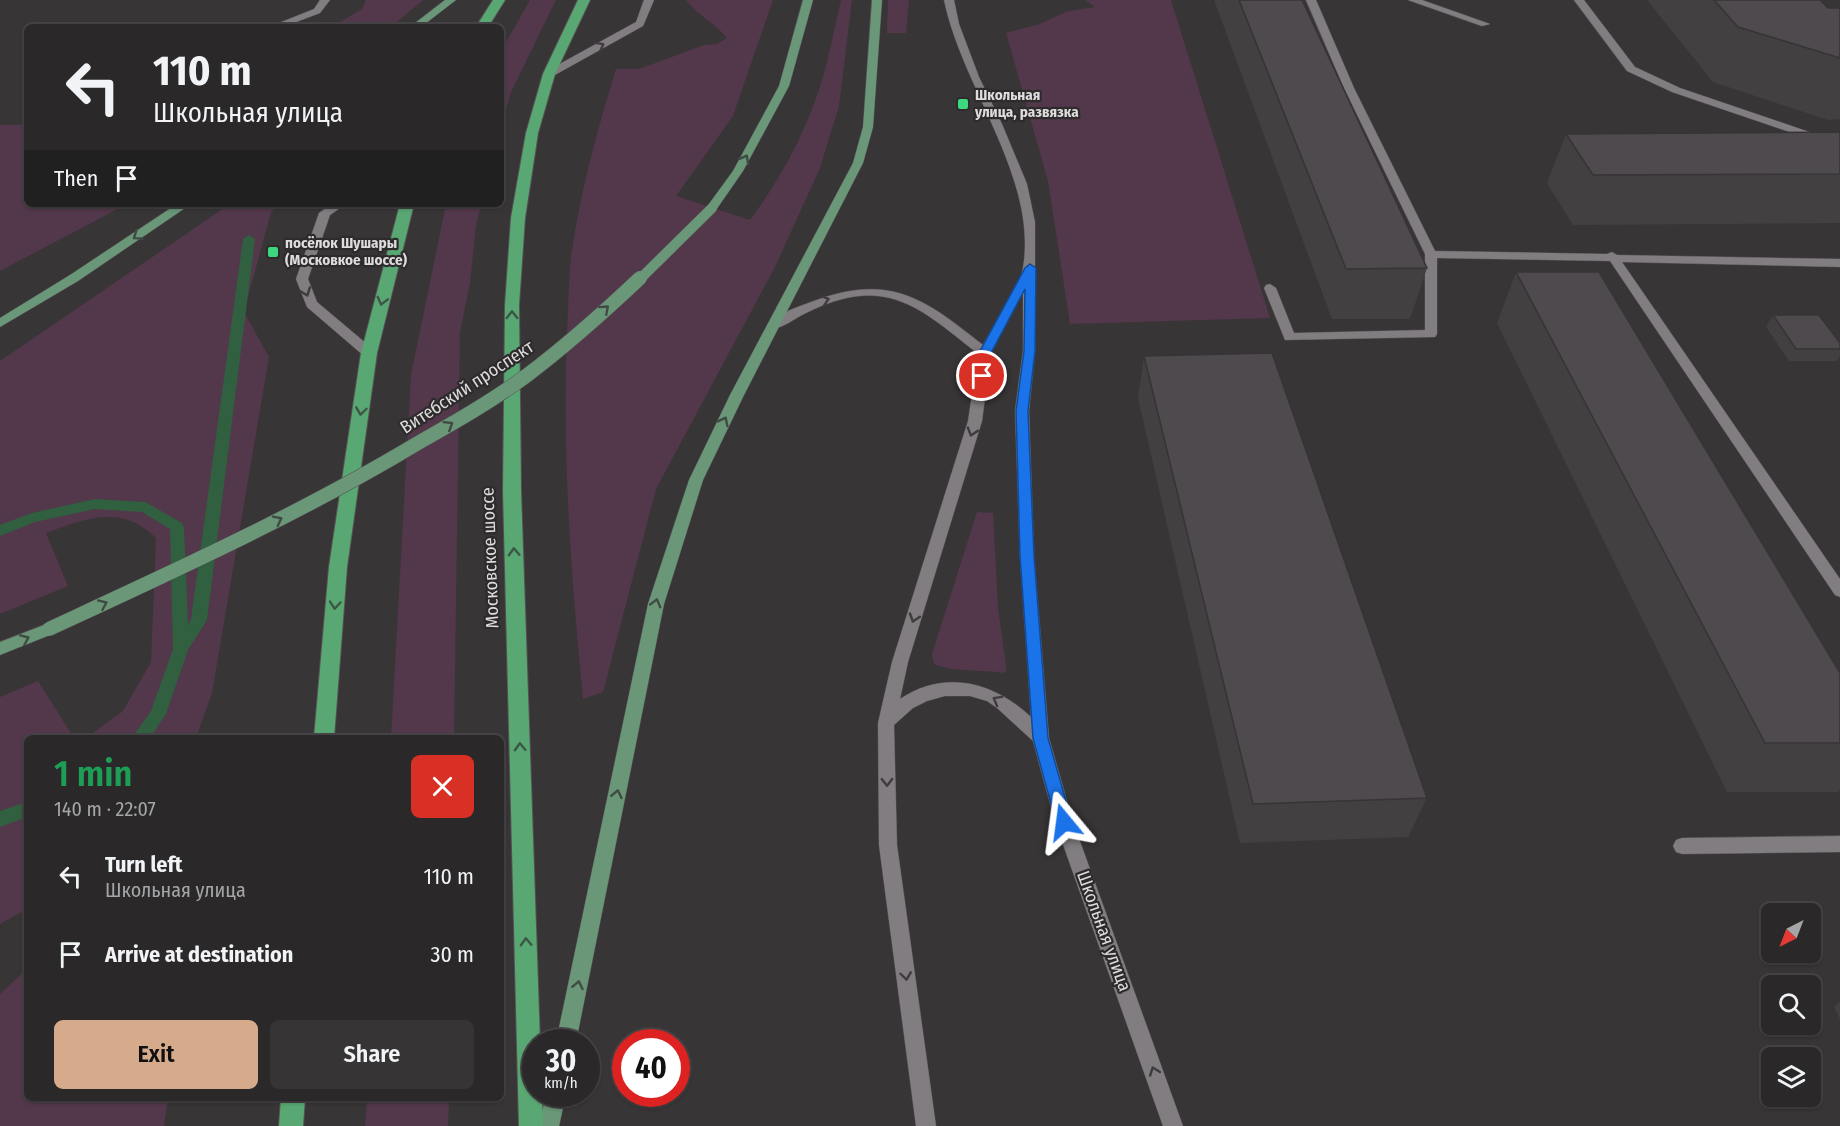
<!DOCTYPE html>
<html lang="en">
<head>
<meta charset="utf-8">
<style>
  body { margin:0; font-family:"Fira Sans Condensed",sans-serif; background:#363435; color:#f1f3f6; height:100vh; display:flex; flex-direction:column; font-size:22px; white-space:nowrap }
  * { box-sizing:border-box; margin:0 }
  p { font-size:20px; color:#a5a6a8 }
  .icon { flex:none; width:33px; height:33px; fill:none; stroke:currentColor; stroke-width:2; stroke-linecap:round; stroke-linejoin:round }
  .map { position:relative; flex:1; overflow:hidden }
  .details { position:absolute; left:24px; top:735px; width:480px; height:366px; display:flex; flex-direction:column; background:#2a2829; border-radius:9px; box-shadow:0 2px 4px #0004,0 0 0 2px #464446 }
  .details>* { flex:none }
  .banner { position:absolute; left:24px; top:24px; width:480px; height:183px; border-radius:9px; box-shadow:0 2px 4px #0004,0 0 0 2px #464446; background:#2a2829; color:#f1f3f6; overflow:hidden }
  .needle { width:39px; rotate:222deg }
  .fabs { position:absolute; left:1761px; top:903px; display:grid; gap:12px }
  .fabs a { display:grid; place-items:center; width:60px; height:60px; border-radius:9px; background:#2a2829; box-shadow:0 2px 4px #0004,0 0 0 2px #464446; font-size:30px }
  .speed { position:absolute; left:522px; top:1029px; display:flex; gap:12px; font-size:30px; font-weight:700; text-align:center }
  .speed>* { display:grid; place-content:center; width:78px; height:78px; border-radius:50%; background:#2a2829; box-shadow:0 2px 4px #0004,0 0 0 2px #464446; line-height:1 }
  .speed small { font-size:15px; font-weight:400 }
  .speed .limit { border:9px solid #d22; background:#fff; color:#111 }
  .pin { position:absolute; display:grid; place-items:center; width:51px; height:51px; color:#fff; margin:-26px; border:3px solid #fff; border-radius:50%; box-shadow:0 2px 6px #0007 }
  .me { position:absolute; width:66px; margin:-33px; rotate:344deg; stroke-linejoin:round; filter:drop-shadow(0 0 4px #0008) }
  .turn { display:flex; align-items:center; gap:21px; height:126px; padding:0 30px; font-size:27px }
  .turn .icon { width:78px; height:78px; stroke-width:2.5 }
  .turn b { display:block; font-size:42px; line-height:51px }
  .then { display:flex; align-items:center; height:57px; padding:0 30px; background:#0003; gap:12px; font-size:22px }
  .round { display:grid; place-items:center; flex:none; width:63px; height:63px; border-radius:9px; background:#363435 }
  .headline { display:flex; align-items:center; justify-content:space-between; height:102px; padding:0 30px }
  h1 { font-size:36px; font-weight:600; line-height:45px; color:#1e9e55 }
  .button { display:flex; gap:12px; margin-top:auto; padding:12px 30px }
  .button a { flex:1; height:69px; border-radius:9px; background:#d6ab8b; color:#111; font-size:24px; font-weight:600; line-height:69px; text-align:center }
  .button a+a { background:#363435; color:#f1f3f6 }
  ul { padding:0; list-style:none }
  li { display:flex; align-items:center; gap:18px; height:78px; padding:0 30px }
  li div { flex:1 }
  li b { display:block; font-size:22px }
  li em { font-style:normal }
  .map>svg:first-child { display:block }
  .green { fill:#53374a }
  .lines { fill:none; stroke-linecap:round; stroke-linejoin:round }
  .stream { fill:#306040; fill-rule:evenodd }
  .minor-casing { stroke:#555253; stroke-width:1 }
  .major-casing { stroke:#555253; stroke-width:1 }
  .highway-casing { stroke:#555253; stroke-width:2 }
  .minor { fill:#817d80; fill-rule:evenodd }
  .major { fill:#699778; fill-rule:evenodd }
  .highway { fill:#59a873; fill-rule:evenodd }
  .major-bridge-far1-casing { stroke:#555253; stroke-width:11; stroke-linecap:butt }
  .major-bridge-casing { stroke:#555253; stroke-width:15; stroke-linecap:butt }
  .major-bridge-far1 { stroke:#699778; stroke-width:10 }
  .major-bridge { stroke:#699778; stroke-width:14 }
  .wall { fill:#434042 }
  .building { fill:#4e4a4d; stroke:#373436; stroke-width:1.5 }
  .oneway { stroke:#3f3b3e }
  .oneway2 { stroke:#404b44 }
  .oneway3 { stroke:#3d5746 }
  .route { fill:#1a73e8; stroke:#114b97; stroke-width:1.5 }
  .poi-dot { fill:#3dd77e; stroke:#2e2b2d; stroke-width:2 }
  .labels { text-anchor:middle; stroke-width:4.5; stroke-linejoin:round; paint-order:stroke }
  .far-poi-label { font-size:15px; font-weight:bold; fill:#dedcdd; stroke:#2e2b2d; text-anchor:start }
  .street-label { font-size:18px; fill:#dedcdd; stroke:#2e2b2d }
</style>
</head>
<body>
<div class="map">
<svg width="1840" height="1126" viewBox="0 0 1840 1126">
  <rect width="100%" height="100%" fill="#383537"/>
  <g class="green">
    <polygon points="366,0 423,0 391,27 332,27 362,9"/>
    <polygon points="530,0 556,0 511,92 501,128 501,51"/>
    <path d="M686,0H773L733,116L676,196L750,220C782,177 808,128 823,77C830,52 835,25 841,0H852L839,106L820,168L775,267L656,489L603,692L583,699C571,577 562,454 567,331C569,305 568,276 572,250C581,189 598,127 616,69H639L704,45L717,44L727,38C715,23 698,16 686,0Z"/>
    <polygon points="888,0 909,0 906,33 887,33"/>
    <polygon points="1085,0 1171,0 1270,318 1070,324 1048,181 1006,33 1040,24 1068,11 1095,7"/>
    <polygon points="0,125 27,125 27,204 127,204 0,271"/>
    <path d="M222,204H280L271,212L244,312L269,357L212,693L196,738H86L123,711L151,662L156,538C122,504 86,518 46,533L68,586L0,614V361L227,206Z"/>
    <polygon points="446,204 481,204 476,226 470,283 460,332 454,738 391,738 411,375"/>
    <path d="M977,512L993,513L998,607L1006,666V671L1003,673C981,669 954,673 934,664L932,654Z"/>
    <polygon points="38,681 74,738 27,738 27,909 0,924 0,697"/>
    <polygon points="27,969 27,1098 168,1098 164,1126 0,1126 0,994"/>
    <polygon points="367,1098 449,1098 448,1126 365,1126"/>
  </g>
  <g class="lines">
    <g class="stream">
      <polygon points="249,235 255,239 207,620 188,650 166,714 150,738 132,738 151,711 173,649 170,529 142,512 95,509 35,522 0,536 0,525 32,513 95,499 145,502 182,523 184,527 188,625 191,619 243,239"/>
      <polygon points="27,802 27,817 0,827 0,811"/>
    </g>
    <defs>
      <g id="minor">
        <polygon points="320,0 330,0 320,13 283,27 269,27 314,9"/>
        <polygon points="644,0 654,0 643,26 553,76 545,76 545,72 636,22"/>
        <path d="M944,0H954L959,24L979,77L1002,124L1027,184L1035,222V351L1029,411L1034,556L1049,738L1073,822L1183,1126H1163L1055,822L1033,741L997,708L987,701L970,696H945L927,701L913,708L894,725L897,845L936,1126H916L879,845L878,723L892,662L968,421L978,354C918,306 885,274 806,313C795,318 780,331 769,328L767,325C777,314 797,307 811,302C889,272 924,298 983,345C991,329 1021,282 1023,268C1038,177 962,88 944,0ZM1023,293V351L1015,411L1020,556L1031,717C994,682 945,669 900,699L908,662L982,421L991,353Z"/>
        <polygon points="1306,0 1316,0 1354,88 1435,251 1607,254 1612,252 1617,255 1840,259 1840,267 1622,262 1840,579 1840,597 1835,595 1610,261 1437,258 1437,334 1435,337 1285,340 1264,288 1266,285 1270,284 1276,288 1294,333 1425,330 1425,254 1344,88"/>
        <polygon points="1408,0 1422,0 1490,24 1482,26"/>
        <polygon points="1574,0 1584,0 1635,67 1680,88 1824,137 1840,137 1840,143 1819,142 1672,92 1627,71"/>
        <polygon points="332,204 346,204 330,215 308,279 317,302 374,350 375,353 374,356 364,356 307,307 296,279 319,213"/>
        <polygon points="1840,836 1840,852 1682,854 1676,852 1673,846 1676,840 1682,838"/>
      </g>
      <g id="major">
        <polygon points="445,0 456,0 421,27 410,27"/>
        <polygon points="803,0 813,0 789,86 743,171 716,210 708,210 706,208 733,171 779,86"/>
        <polygon points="872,0 882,0 873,127 863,163 744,395 703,480 664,604 576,1042 556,1042 648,604 689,480 730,395 853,163 863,127"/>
        <polygon points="177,204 191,204 78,281 0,327 0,318 70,275"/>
        <polygon points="49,623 55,625 57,629 55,633 0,655 0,642"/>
        <polygon points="546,1094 566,1094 559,1126 539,1126"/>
      </g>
      <g id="highway">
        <polygon points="493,0 505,0 488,27 476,27"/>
        <polygon points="578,0 590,0 555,74 538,133 525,218 519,305 521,491 540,1042 536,1042 536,1094 542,1094 543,1126 519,1126 503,491 505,305 511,218 526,133 543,74"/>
        <polygon points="400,204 414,204 377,353 347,567 334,738 314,738 329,567 361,353"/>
        <polygon points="281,1098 305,1098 303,1126 279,1126"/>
      </g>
    </defs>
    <use href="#minor" class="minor-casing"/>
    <use href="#major" class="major-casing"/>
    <use href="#highway" class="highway-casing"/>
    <use href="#minor" class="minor"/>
    <use href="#major" class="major"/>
    <use href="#highway" class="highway"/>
    <defs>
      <polyline id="major-bridge-far1" points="639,280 712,208"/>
      <path id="major-bridge" d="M49,629C174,571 300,514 418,443C455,422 492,401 526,376C566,346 604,312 640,278"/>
    </defs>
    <use href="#major-bridge-far1" class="major-bridge-far1-casing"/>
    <use href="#major-bridge" class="major-bridge-casing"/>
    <use href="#major-bridge-far1" class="major-bridge-far1"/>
    <use href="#major-bridge" class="major-bridge"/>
  </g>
  <g class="wall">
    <polygon points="1214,0 1302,0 1427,268 1410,319 1332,319"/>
    <polygon points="1647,0 1820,0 1828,8 1840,8 1840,119 1828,120 1713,82"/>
    <polygon points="1840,132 1840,223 1573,225 1547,183 1566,134"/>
    <polygon points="1516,272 1840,673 1840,790 1838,792 1727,792 1497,323"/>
    <polygon points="1773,315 1840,343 1840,356 1837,361 1789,361 1766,327"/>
    <polygon points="1144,356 1427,798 1408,837 1240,843 1138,398"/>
    <polygon points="1840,1002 1840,1019 1834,1007"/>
  </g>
  <g class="building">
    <polygon points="1239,0 1302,0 1427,268 1346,269"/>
    <polygon points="1714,0 1820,0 1828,8 1840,8 1840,58 1738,27"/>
    <polygon points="1840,132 1840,174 1593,175 1566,134"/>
    <polygon points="1516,272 1599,272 1840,673 1840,743 1765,743"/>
    <polygon points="1773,315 1819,315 1840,343 1840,349 1796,349"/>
    <polygon points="1272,353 1427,798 1253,804 1144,356"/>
  </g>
  <defs><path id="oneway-chevron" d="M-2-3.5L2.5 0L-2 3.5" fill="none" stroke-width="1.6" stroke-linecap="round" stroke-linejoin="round" transform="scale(1.5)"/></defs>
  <g class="oneway">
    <use href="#oneway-chevron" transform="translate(600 46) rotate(-29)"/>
    <use href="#oneway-chevron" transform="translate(306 292) rotate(70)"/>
    <use href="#oneway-chevron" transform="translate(825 300) rotate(-18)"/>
    <use href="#oneway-chevron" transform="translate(972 432) rotate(107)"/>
    <use href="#oneway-chevron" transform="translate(914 618) rotate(108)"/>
    <use href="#oneway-chevron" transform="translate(997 700) rotate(-151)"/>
    <use href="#oneway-chevron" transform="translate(887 782) rotate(89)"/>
    <use href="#oneway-chevron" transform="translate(906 976) rotate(82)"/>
    <use href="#oneway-chevron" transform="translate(1154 1071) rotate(-110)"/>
  </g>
  <g class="oneway2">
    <use href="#oneway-chevron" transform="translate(745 159) rotate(-61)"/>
    <use href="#oneway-chevron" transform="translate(137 236) rotate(146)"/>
    <use href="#oneway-chevron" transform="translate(605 309) rotate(-42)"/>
    <use href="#oneway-chevron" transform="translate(724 421) rotate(-64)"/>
    <use href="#oneway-chevron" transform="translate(449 425) rotate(-32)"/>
    <use href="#oneway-chevron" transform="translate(278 520) rotate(-27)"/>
    <use href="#oneway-chevron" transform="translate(656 603) rotate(-75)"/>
    <use href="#oneway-chevron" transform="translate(103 604) rotate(-24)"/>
    <use href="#oneway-chevron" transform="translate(25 639) rotate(-23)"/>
    <use href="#oneway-chevron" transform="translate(617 794) rotate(-78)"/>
    <use href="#oneway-chevron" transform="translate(578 985) rotate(-78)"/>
  </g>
  <g class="oneway3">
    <use href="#oneway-chevron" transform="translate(382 301) rotate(104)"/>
    <use href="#oneway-chevron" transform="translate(512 315) rotate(-90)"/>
    <use href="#oneway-chevron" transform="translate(361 411) rotate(98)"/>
    <use href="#oneway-chevron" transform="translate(514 552) rotate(-92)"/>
    <use href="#oneway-chevron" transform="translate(335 605) rotate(95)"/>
    <use href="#oneway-chevron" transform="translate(520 747) rotate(-92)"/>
    <use href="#oneway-chevron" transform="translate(526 942) rotate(-92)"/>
  </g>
  <polygon class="route" points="1030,264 1036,268 1035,351 1028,411 1034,556 1048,738 1072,822 1070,827 1064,829 1059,827 1056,822 1033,738 1020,556 1016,411 1024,351 1025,289 991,353 988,376 982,380 976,376 979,353 1025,268"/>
  <g class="poi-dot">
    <rect x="957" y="98" width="12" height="12" rx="3"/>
    <rect x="267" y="246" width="12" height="12" rx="3"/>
  </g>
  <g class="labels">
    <g class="far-poi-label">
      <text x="975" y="100">Школьная<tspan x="975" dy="17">улица, развязка</tspan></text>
      <text x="285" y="248">посёлок Шушары<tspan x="285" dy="17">(Московкое шоссе)</tspan></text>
    </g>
    <g class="street-label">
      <text transform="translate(467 387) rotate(-33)" y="6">Витебский проспект</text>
      <text transform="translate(490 558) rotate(-92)" y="6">Московское шоссе</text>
      <text transform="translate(1104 931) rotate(70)" y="6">Школьная улица</text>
    </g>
  </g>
</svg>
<div class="fabs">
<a><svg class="needle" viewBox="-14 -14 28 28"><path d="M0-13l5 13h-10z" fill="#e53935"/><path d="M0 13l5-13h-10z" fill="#a5a6a8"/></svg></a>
<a><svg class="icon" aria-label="search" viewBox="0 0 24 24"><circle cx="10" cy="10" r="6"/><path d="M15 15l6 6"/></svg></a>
<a><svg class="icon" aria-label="layers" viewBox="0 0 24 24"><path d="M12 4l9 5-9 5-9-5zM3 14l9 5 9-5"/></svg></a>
</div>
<div class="speed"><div>30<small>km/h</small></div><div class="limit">40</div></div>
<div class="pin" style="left:982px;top:376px;background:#d93025"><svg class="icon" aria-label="arrive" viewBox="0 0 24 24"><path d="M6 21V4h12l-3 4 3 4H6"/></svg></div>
<svg class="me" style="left:1064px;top:822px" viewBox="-20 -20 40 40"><path d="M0-17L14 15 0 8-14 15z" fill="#1a73e8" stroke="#fff" stroke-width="4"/></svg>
<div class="banner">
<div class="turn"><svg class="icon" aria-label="left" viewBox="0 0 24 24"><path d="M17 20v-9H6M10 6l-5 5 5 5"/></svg><div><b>110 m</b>Школьная улица</div></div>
<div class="then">Then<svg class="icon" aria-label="arrive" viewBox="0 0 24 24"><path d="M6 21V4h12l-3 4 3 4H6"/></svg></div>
</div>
<section class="details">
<div class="headline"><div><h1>1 min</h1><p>140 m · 22:07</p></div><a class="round" style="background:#d93025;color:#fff"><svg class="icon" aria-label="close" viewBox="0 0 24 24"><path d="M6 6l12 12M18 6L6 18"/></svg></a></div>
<ul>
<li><svg class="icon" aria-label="left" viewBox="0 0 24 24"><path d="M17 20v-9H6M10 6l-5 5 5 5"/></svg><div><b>Turn left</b><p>Школьная улица</p></div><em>110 m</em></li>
<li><svg class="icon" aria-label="arrive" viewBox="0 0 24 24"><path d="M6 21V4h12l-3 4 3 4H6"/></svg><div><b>Arrive at destination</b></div><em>30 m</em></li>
</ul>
<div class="button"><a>Exit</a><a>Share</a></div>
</section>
</div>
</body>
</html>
